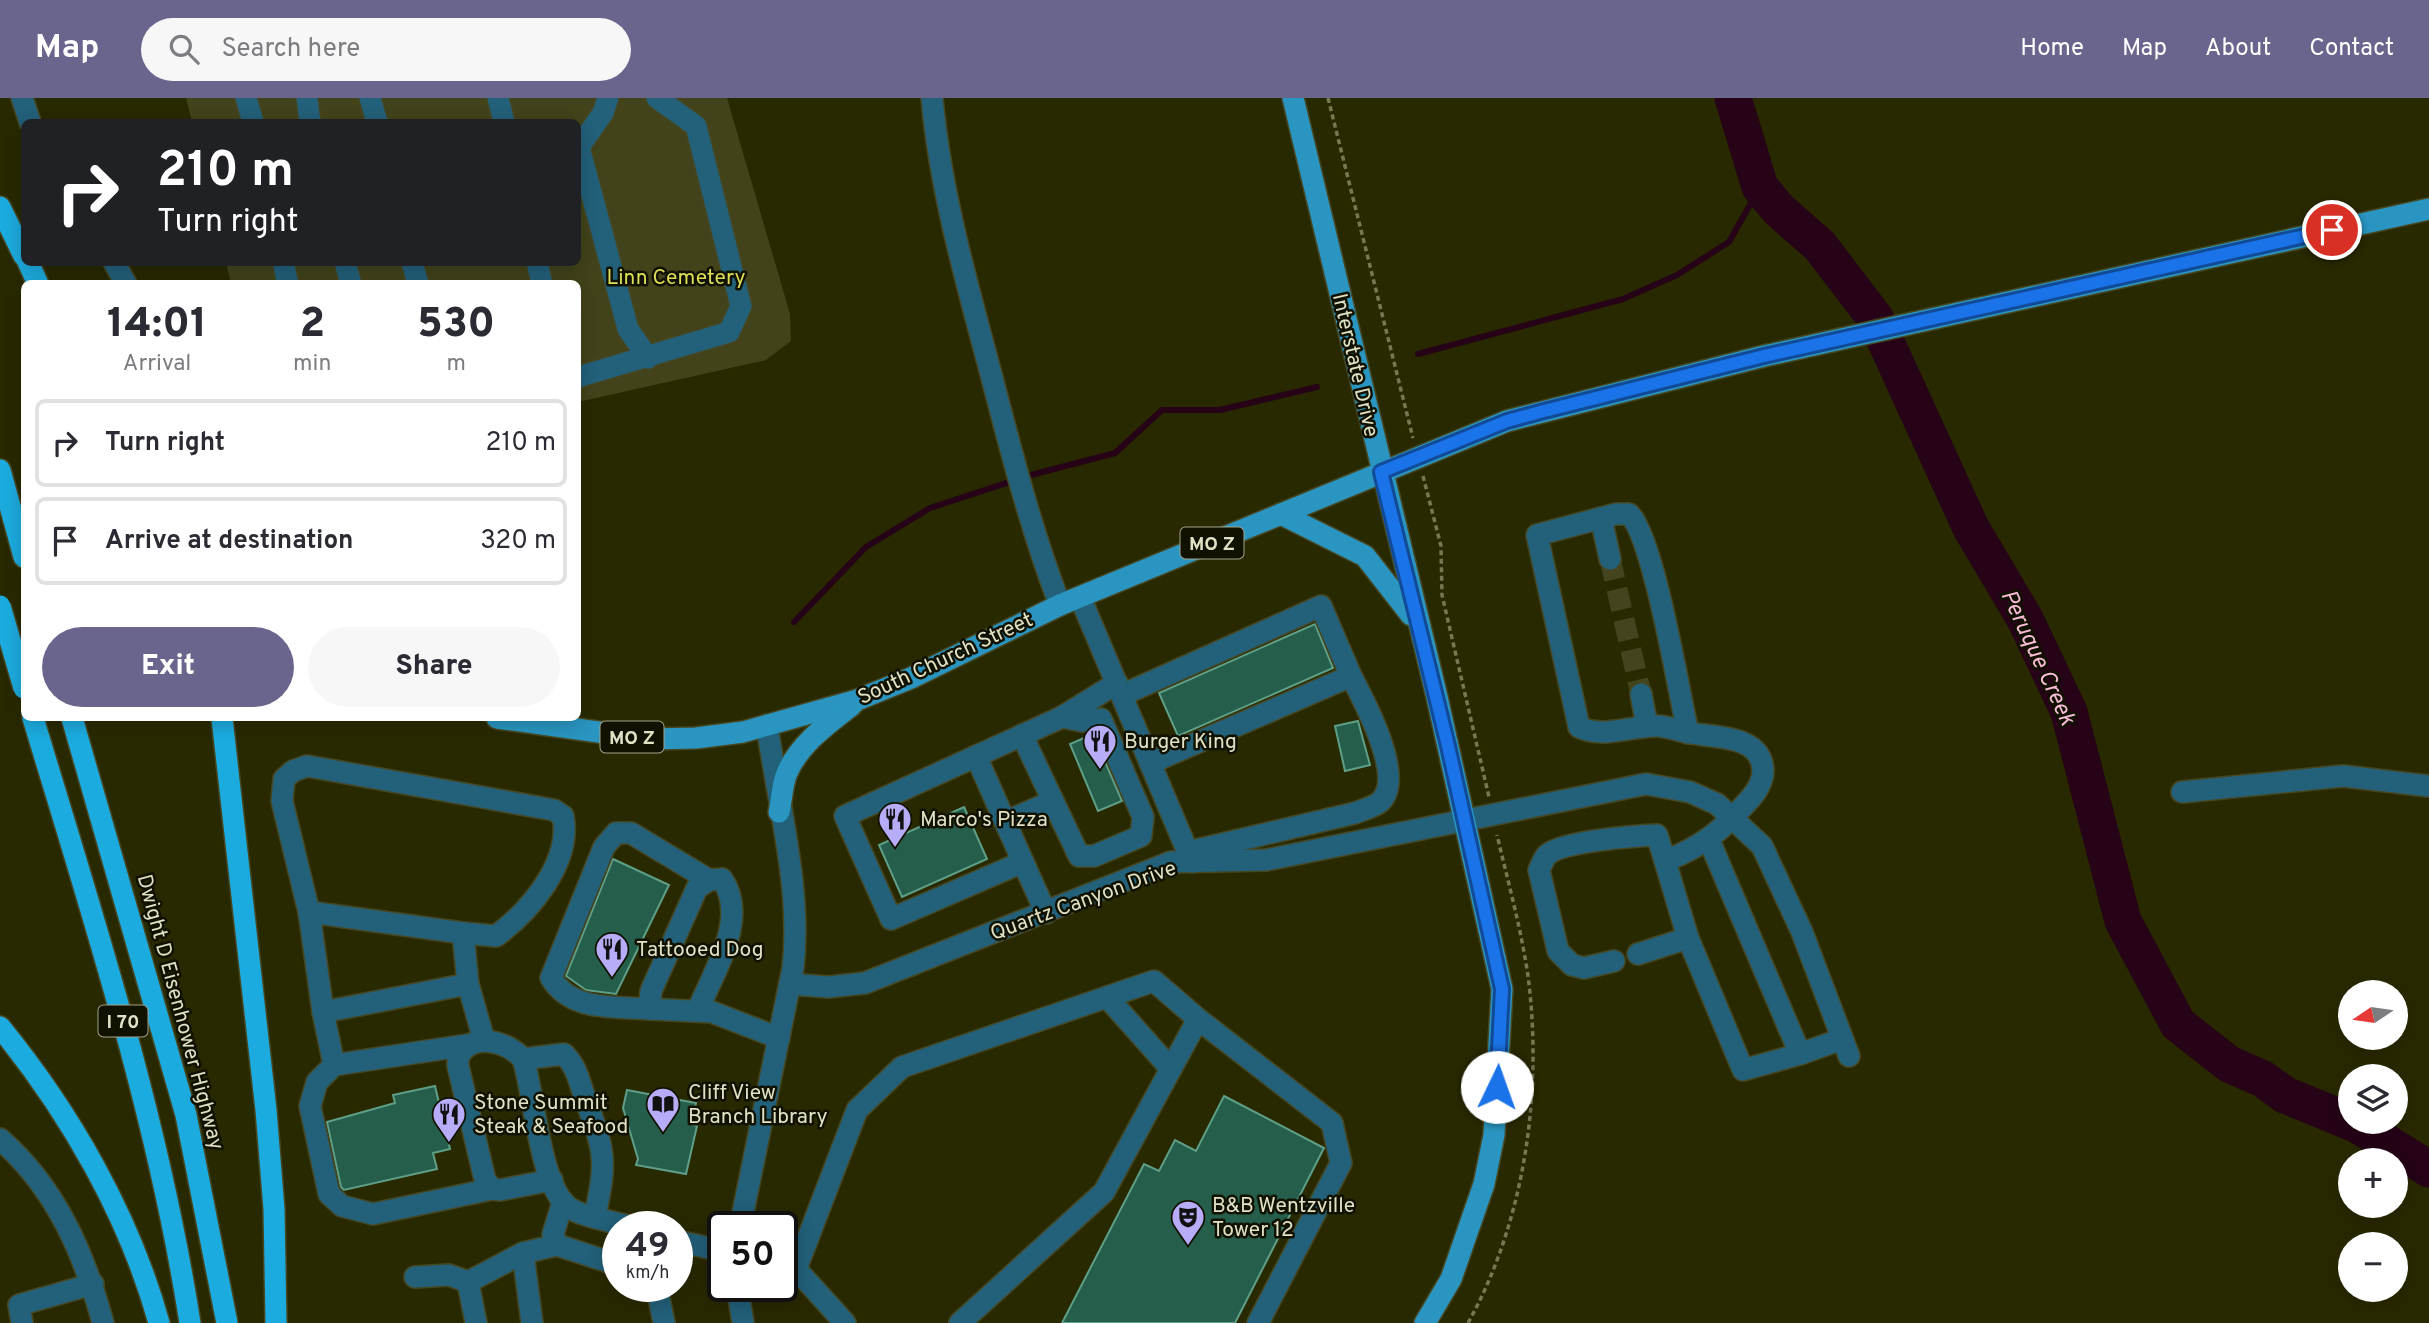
<!DOCTYPE html>
<html lang="en">
<head>
<meta charset="utf-8">
<style>
  body { margin:0; font-family:Overpass,sans-serif; background:#f7f7f7; color:#2b2b33; height:100vh; display:flex; flex-direction:column; font-size:26px; white-space:nowrap }
  * { box-sizing:border-box; margin:0 }
  p { font-size:23px; color:#7c7c81 }
  .icon { flex:none; width:38px; height:38px; fill:none; stroke:currentColor; stroke-width:2; stroke-linecap:round; stroke-linejoin:round }
  .map { position:relative; flex:1; overflow:hidden }
  .sheet { position:absolute; left:21px; top:182px; width:560px; height:441px; display:flex; flex-direction:column; background:#fff; border-radius:10px; box-shadow:0 4px 18px #0003 }
  .sheet>* { flex:none }
  .top-card { position:absolute; left:21px; top:21px; width:560px; height:147px; border-radius:10px; box-shadow:0 4px 18px #0003; background:#202124; color:#fff; overflow:hidden }
  .needle { width:46px; rotate:257deg }
  .controls { position:absolute; left:2338px; top:882px; display:grid; gap:14px }
  .controls a { display:grid; place-items:center; width:70px; height:70px; border-radius:50%; background:#fff; box-shadow:0 4px 18px #0003; font-size:35px }
  .speed { position:absolute; left:602px; top:1113px; display:flex; gap:14px; font-size:35px; font-weight:700; text-align:center }
  .speed>* { display:grid; place-content:center; width:91px; height:91px; border-radius:50%; background:#fff; box-shadow:0 4px 18px #0003; line-height:1 }
  .speed small { font-size:18px; font-weight:400 }
  .speed .limit { border:4px solid #111; border-radius:10px; background:#fff; color:#111 }
  .pin { position:absolute; display:grid; place-items:center; width:60px; height:60px; color:#fff; margin:-30px; border:4px solid #fff; border-radius:50%; box-shadow:0 2px 7px #0007 }
  .me { position:absolute; width:77px; margin:-38px; rotate:3deg; stroke-linejoin:round; filter:drop-shadow(0 0 5px #0008) }
  .turn { display:flex; align-items:center; gap:24px; height:147px; padding:0 21px; font-size:32px }
  .turn .icon { width:91px; height:91px; stroke-width:2.5 }
  .turn b { display:block; font-size:49px; line-height:60px }
  .eta { display:flex; justify-content:space-evenly; align-items:center; height:119px; text-align:center }
  .eta b { font-size:42px; font-weight:800; line-height:49px }
  .primary-button { display:flex; gap:14px; margin-top:auto; padding:14px 21px }
  .primary-button a { flex:1; height:80px; border-radius:42px; background:#6a658c; color:#fff; font-size:28px; font-weight:800; line-height:80px; text-align:center }
  .primary-button a+a { background:#f7f7f7; color:#2b2b33 }
  ul { padding:0; list-style:none }
  li { display:flex; align-items:center; gap:21px; height:88px; margin:0 14px 10px; padding:0 7px; border:4px solid #e1e1e2; border-radius:10px }
  li div { flex:1 }
  li b { display:block; font-size:26px }
  li em { font-style:normal }
  header { display:flex; align-items:center; gap:42px; box-sizing:border-box; height:98px; padding:0 35px; background:#6a658c; color:#fff }
  header strong { font-size:33px }
  nav { display:flex; gap:38px; margin-inline-start:auto; font-size:24px }
  .search { width:490px; height:63px; background:#f7f7f7; display:flex; align-items:center; gap:18px; box-sizing:border-box; padding:0 24px; border-radius:38px; color:#7c7c81; font-size:26px }
  .map>svg:first-child { display:block }
  .green { fill:#42431b }
  .lines { fill:none; stroke-linecap:round; stroke-linejoin:round }
  .stream { stroke:#260317; stroke-width:6 }
  .river { stroke:#260317; stroke-width:37 }
  .building { fill:#265e4c; stroke:#5e9f88; stroke-width:2 }
  .minor-tunnel { stroke:#44451e; stroke-width:21; stroke-dasharray:21 10; stroke-linecap:butt }
  .minor-casing { stroke:#464620; stroke-width:24 }
  .major-casing { stroke:#464620; stroke-width:24 }
  .highway-casing { stroke:#464620; stroke-width:24 }
  .path { stroke:#777754; stroke-width:3.5; stroke-dasharray:5 3.5; stroke-linecap:butt }
  .minor { stroke:#23607a; stroke-width:21 }
  .major { stroke:#2995c0; stroke-width:21 }
  .highway { stroke:#1cabde; stroke-width:21 }
  .highway-bridge-casing { stroke:#464620; stroke-width:24; stroke-linecap:butt }
  .highway-bridge { stroke:#1cabde; stroke-width:21 }
  .route-casing { stroke:#114b97; stroke-width:18 }
  .route { stroke:#1a73e8; stroke-width:12 }
  .labels { text-anchor:middle; stroke-width:5; stroke-linejoin:round; paint-order:stroke }
  .shield { fill:#110; stroke:#a2a38a; stroke-width:2 }
  .shield-label { font-size:19px; font-weight:bold; fill:#e0e1c5 }
  .park-label { font-size:21px; fill:#dddf56; stroke:#110 }
  .street-label { font-size:21px; fill:#e0e1c5; stroke:#110 }
  .poi-label { font-size:21px; fill:#e0e1c5; stroke:#110; text-anchor:start }
  .water-label { font-size:23px; font-style:italic; fill:#f9bcd8; stroke:#110 }
</style>
</head>
<body>
<header>
<strong>Map</strong>
<div class="search"><svg class="icon" aria-label="search" viewBox="0 0 24 24"><circle cx="10" cy="10" r="6"/><path d="M15 15l6 6"/></svg>Search here</div>
<nav><a>Home</a><a>Map</a><a>About</a><a>Contact</a></nav>
</header>
<div class="map">
<svg width="2429" height="1225" viewBox="0 0 2429 1225">
  <rect width="100%" height="100%" fill="#292900"/>
  <polygon class="green" points="186,0 727,0 790,216 791,243 766,262 578,304 578,186 231,185 226,165 578,164 578,24 192,24"/>
  <g class="lines">
    <g class="stream">
      <polyline points="1418,256 1623,201 1677,177 1729,144 1760,89"/>
      <polyline points="794,524 866,449 930,410 1031,377 1115,355 1162,312 1220,312 1317,289"/>
    </g>
    <polyline class="river" points="1733,0 1760,89 1779,112 1820,148 1875,220 1971,430 2025,521 2069,614 2123,823 2178,926 2229,966 2263,981 2285,997 2356,1026 2429,1071"/>
  </g>
  <g class="building">
    <polygon points="1315,526 1333,570 1178,638 1159,595"/>
    <polygon points="1358,623 1370,667 1345,673 1335,628"/>
    <polygon points="1093,636 1122,703 1098,713 1070,646"/>
    <polygon points="964,709 987,761 902,799 879,747"/>
    <polygon points="613,761 669,787 616,896 586,892 566,878"/>
    <polygon points="435,988 450,1051 433,1055 437,1071 344,1092 341,1089 327,1024 395,1005 393,997"/>
    <polygon points="627,992 696,1005 691,1026 697,1028 686,1076 636,1067 638,1061 623,1010"/>
    <polygon points="1224,998 1324,1050 1235,1225 1062,1225 1144,1066 1159,1073 1175,1042 1196,1053"/>
  </g>
  <g class="lines">
    <polyline class="minor-tunnel" points="1610,461 1641,596"/>
    <defs>
      <g id="minor">
        <polyline points="22,0 30,24"/>
        <polyline points="246,0 253,24"/>
        <polyline points="307,0 310,24"/>
        <polyline points="370,0 377,24"/>
        <polyline points="498,0 504,24"/>
        <polyline points="608,0 603,15 579,49 628,231 648,260"/>
        <path d="M932,0C940,89 964,175 987,261C1009,344 1029,427 1060,507"/>
        <polyline points="114,164 126,186"/>
        <polyline points="283,164 288,186"/>
        <polyline points="345,164 351,186"/>
        <polyline points="412,164 418,186"/>
        <polyline points="537,164 542,186"/>
        <polyline points="578,279 729,234 741,208 696,28 657,0"/>
        <polyline points="1601,420 1610,461"/>
        <polyline points="1080,499 1192,764"/>
        <polyline points="1641,596 1647,628"/>
        <polyline points="1122,597 1321,508 1351,578 1150,665"/>
        <polyline points="976,658 1023,764"/>
        <polyline points="2182,694 2343,678 2429,688"/>
        <polyline points="1053,703 1079,758 1094,758 1141,738 1143,719 1101,621 1082,623 1062,619"/>
        <polyline points="1005,724 1053,703 1022,637"/>
        <path d="M1188,754L1355,715C1362,712 1374,709 1380,704C1406,680 1364,603 1351,578"/>
        <polyline points="1665,763 1688,840 1743,972 1800,956 1709,742"/>
        <polyline points="309,814 463,835"/>
        <polyline points="1046,815 1023,764 891,821 845,718 1062,619 1117,585"/>
        <polyline points="1638,856 1688,840"/>
        <path d="M1614,863L1584,870L1572,867L1558,853L1539,772C1541,768 1544,760 1547,757C1562,743 1635,738 1657,737L1665,763C1704,748 1723,731 1750,701C1758,692 1763,683 1763,672C1761,637 1717,640 1690,635C1680,633 1669,629 1659,628C1634,627 1602,641 1579,629L1537,437L1616,416H1629C1653,437 1679,594 1688,635"/>
        <polyline points="790,886 828,889 865,885 1171,764 1266,762 1646,686 1690,694 1717,706 1762,748 1802,834 1849,958"/>
        <polyline points="1107,899 1171,971"/>
        <path d="M649,911C614,908 572,914 551,880L604,749L616,735H631L709,782"/>
        <path d="M698,912C714,873 749,820 722,781L709,782L697,790L651,893L649,911L712,914L779,940"/>
        <path d="M323,914L309,814L282,703L284,681L293,673L307,668L554,712L563,718C572,764 530,813 496,838L463,835L468,886"/>
        <polyline points="1198,921 1332,1025 1341,1065 1258,1225"/>
        <polyline points="467,947 334,967 317,984 310,1008 329,1096 342,1108 373,1116 492,1091"/>
        <polyline points="1800,956 1842,941"/>
        <path d="M523,961L564,956C577,969 579,983 585,1000C605,1054 607,1061 595,1118"/>
        <polyline points="334,967 323,914 468,886 484,942"/>
        <path d="M0,1041C56,1090 84,1155 103,1225"/>
        <path d="M552,1082L500,1092L492,1091L485,1082L458,968V959C471,933 508,943 523,961C535,996 539,1095 573,1112C590,1121 613,1123 631,1129"/>
        <path d="M740,1129L793,870C802,791 778,706 767,627"/>
        <polyline points="677,1143 723,1153"/>
        <polyline points="557,1147 618,1167"/>
        <polyline points="415,1179 449,1177 468,1184 523,1155"/>
        <polyline points="468,1184 476,1225"/>
        <polyline points="651,1188 659,1200 664,1225"/>
        <polyline points="737,1188 743,1225"/>
        <polyline points="22,1225 19,1207 93,1186"/>
        <polyline points="532,1225 523,1155 557,1147 553,1136 563,1104"/>
        <polyline points="845,1225 796,1171 857,1012 902,969 1154,883 1198,921 1104,1094 960,1225"/>
      </g>
      <g id="major">
        <polyline points="1293,0 1437,599 1502,891 1494,1037 1484,1086 1451,1181 1425,1225"/>
        <polyline points="1281,416 1365,458 1411,517"/>
        <polyline points="497,620 649,641 696,640 743,634 857,602 911,580 1060,507 1507,323 1764,258 2429,111"/>
        <path d="M779,714C782,702 782,686 787,675C799,646 828,626 852,607"/>
      </g>
      <g id="highway">
        <polyline points="0,109 24,158"/>
        <polyline points="28,164 38,186"/>
        <polyline points="0,372 24,459"/>
        <path d="M33,620C93,819 158,1019 190,1225"/>
        <polyline points="72,620 186,1017 227,1225"/>
        <polyline points="222,620 266,1012 274,1111 276,1225"/>
        <path d="M0,929C70,1015 129,1117 159,1225"/>
      </g>
    </defs>
    <use href="#minor" class="minor-casing"/>
    <use href="#major" class="major-casing"/>
    <use href="#highway" class="highway-casing"/>
    <g class="path">
      <polyline points="1328,0 1413,340"/>
      <polyline points="1423,378 1441,448 1442,497 1489,699"/>
      <path d="M1468,1225C1525,1123 1543,993 1528,878C1521,830 1508,784 1497,737"/>
    </g>
    <use href="#minor" class="minor"/>
    <use href="#major" class="major"/>
    <use href="#highway" class="highway"/>
    <defs>
      <polyline id="highway-bridge" points="0,508 24,590"/>
    </defs>
    <use href="#highway-bridge" class="highway-bridge-casing"/>
    <use href="#highway-bridge" class="highway-bridge"/>
  </g>
  <g class="lines">
    <defs>
      <polyline id="route" points="1497,989 1502,891 1448,648 1381,374 1507,323 1544,313 1764,258 2332,132"/>
    </defs>
    <use href="#route" class="route-casing"/>
    <use href="#route" class="route"/>
  </g>
  <defs>
    <symbol id="restaurant-pin" viewBox="-11 -11 22 30"><path d="M0 17L-7.5 6A9.5 9.5 0 1 1 7.5 6Z" fill="#b6acf8" stroke="#110"/><path d="M-5-6h1v4h1v-4h1v4h1v-4h1v5L-1.5 .5V6h-2V.5L-5-1ZM5-6V6H3V1.5H1.5Q1.5-4 5-6Z" fill="#111"/></symbol>
    <symbol id="library-pin" viewBox="-11 -11 22 30"><path d="M0 17L-7.5 6A9.5 9.5 0 1 1 7.5 6Z" fill="#b6acf8" stroke="#110"/><path d="M-6-4Q-3-5.5-.7-3.5V5Q-3 3-6 4ZM6-4Q3-5.5 .7-3.5V5Q3 3 6 4Z" fill="#111"/></symbol>
    <symbol id="theatre-pin" viewBox="-11 -11 22 30"><path d="M0 17L-7.5 6A9.5 9.5 0 1 1 7.5 6Z" fill="#b6acf8" stroke="#110"/><path d="M-5-5.5Q0-4 5-5.5V0Q5 5 0 6Q-5 5-5 0ZM-3.3-2.5H-1v1.5H-3.3ZM1-2.5H3.3v1.5H1ZM-2.8 1Q0 5.5 2.8 1Z" fill="#111"/></symbol>
  </defs>
  <g fill-rule="evenodd">
    <use href="#restaurant-pin" x="1081" y="624" width="38" height="52"/>
    <use href="#restaurant-pin" x="876" y="702" width="38" height="52"/>
    <use href="#restaurant-pin" x="593" y="832" width="38" height="52"/>
    <use href="#library-pin" x="644" y="987" width="38" height="52"/>
    <use href="#restaurant-pin" x="430" y="997" width="38" height="52"/>
    <use href="#theatre-pin" x="1169" y="1100" width="38" height="52"/>
  </g>
  <g class="labels">
    <g class="shield">
      <rect x="1180.5" y="429.5" width="63" height="31" rx="5"/>
      <rect x="600.5" y="623.5" width="63" height="31" rx="5"/>
      <rect x="98.5" y="907.5" width="49" height="31" rx="5"/>
    </g>
    <g class="shield-label">
      <text x="1212" y="452">MO Z</text>
      <text x="632" y="646">MO Z</text>
      <text x="123" y="930">I 70</text>
    </g>
    <g class="park-label">
      <text x="676" y="186">Linn Cemetery</text>
    </g>
    <g class="street-label">
      <text transform="translate(1356 267) rotate(77)" y="7">Interstate Drive</text>
      <text transform="translate(945 560) rotate(-25)" y="7">South Church Street</text>
      <text transform="translate(1083 802) rotate(-20)" y="7">Quartz Canyon Drive</text>
      <text transform="translate(181 914) rotate(75)" y="7">Dwight D Eisenhower Highway</text>
    </g>
    <g class="poi-label">
      <text x="1124" y="650">Burger King</text>
      <text x="920" y="728">Marco's Pizza</text>
      <text x="636" y="858">Tattooed Dog</text>
      <text x="688" y="1001">Cliff View<tspan x="688" dy="24">Branch Library</tspan></text>
      <text x="474" y="1011">Stone Summit<tspan x="474" dy="24">Steak &amp; Seafood</tspan></text>
      <text x="1212" y="1114">B&amp;B Wentzville<tspan x="1212" dy="24">Tower 12</tspan></text>
    </g>
    <g class="water-label">
      <text transform="translate(2039 559) rotate(65)" y="8">Peruque Creek</text>
    </g>
  </g>
</svg>
<div class="controls">
<a><svg class="needle" viewBox="-14 -14 28 28"><path d="M0-13l5 13h-10z" fill="#e53935"/><path d="M0 13l5-13h-10z" fill="#7c7c81"/></svg></a>
<a><svg class="icon" aria-label="layers" viewBox="0 0 24 24"><path d="M12 4l9 5-9 5-9-5zM3 14l9 5 9-5"/></svg></a>
<a>+</a>
<a>−</a>
</div>
<div class="speed"><div>49<small>km/h</small></div><div class="limit">50</div></div>
<div class="pin" style="left:2332px;top:132px;background:#d93025"><svg class="icon" aria-label="arrive" viewBox="0 0 24 24"><path d="M6 21V4h12l-3 4 3 4H6"/></svg></div>
<svg class="me" style="left:1497px;top:989px" viewBox="-20 -20 40 40"><circle r="19" fill="#fff"/><path d="M0-13L10 11 0 6-10 11z" fill="#1a73e8"/></svg>
<div class="top-card">
<div class="turn"><svg class="icon" aria-label="right" viewBox="0 0 24 24"><path d="M7 20v-9h11M14 6l5 5-5 5"/></svg><div><b>210 m</b>Turn right</div></div>
</div>
<section class="sheet">
<div class="eta">
<div><b>14:01</b><p>Arrival</p></div>
<div><b>2</b><p>min</p></div>
<div><b>530</b><p>m</p></div>
</div>
<ul>
<li><svg class="icon" aria-label="right" viewBox="0 0 24 24"><path d="M7 20v-9h11M14 6l5 5-5 5"/></svg><div><b>Turn right</b></div><em>210 m</em></li>
<li><svg class="icon" aria-label="arrive" viewBox="0 0 24 24"><path d="M6 21V4h12l-3 4 3 4H6"/></svg><div><b>Arrive at destination</b></div><em>320 m</em></li>
</ul>
<div class="primary-button"><a>Exit</a><a>Share</a></div>
</section>
</div>
</body>
</html>
